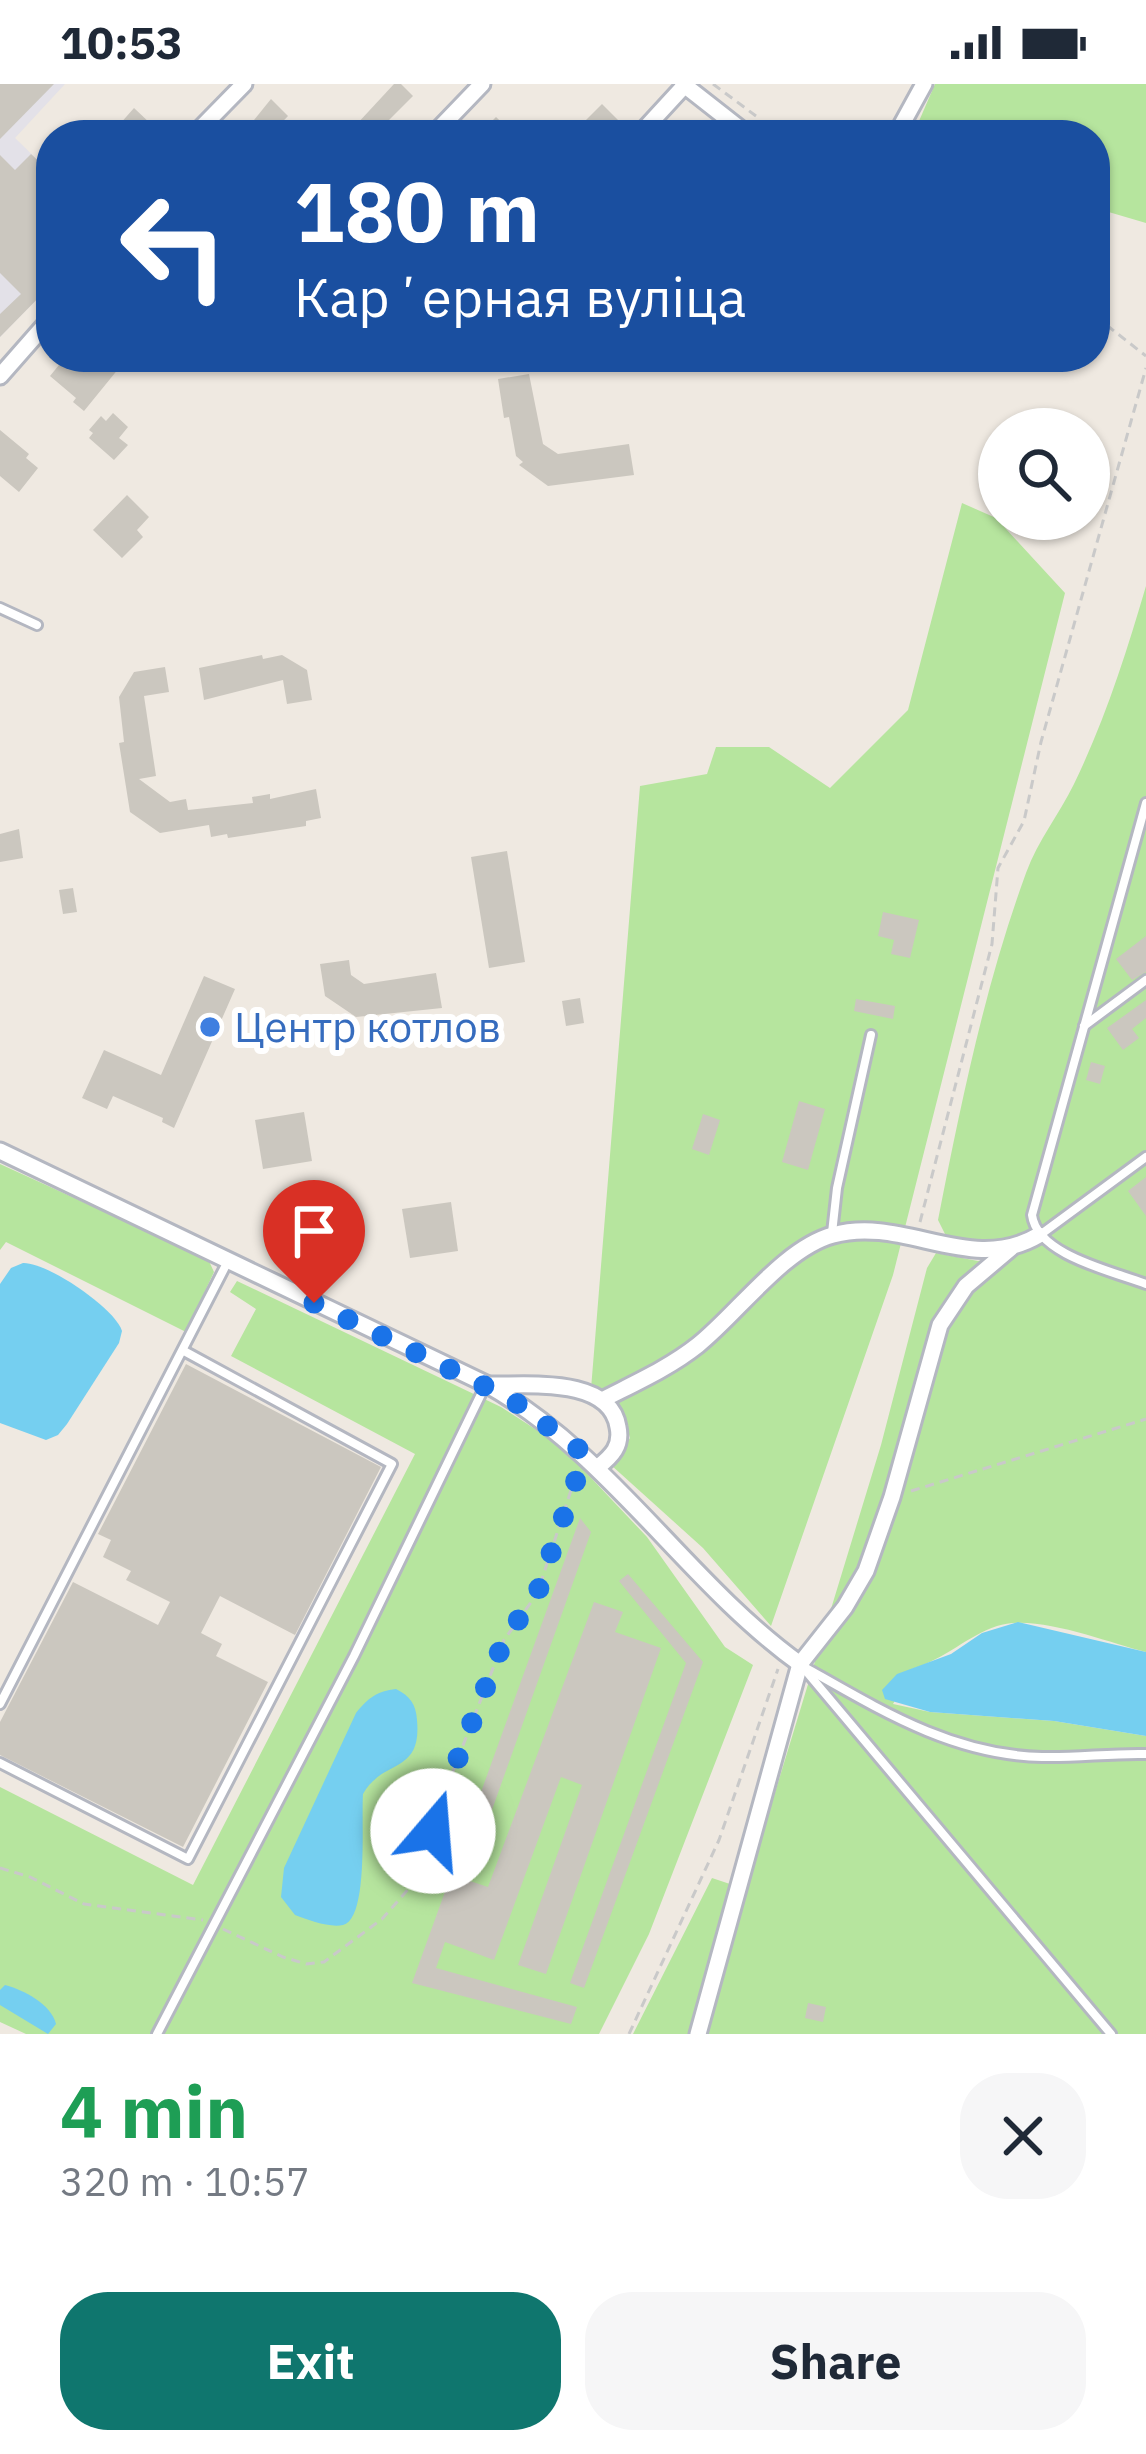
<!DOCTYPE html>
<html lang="en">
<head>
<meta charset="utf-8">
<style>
  body { margin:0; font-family:"IBM Plex Sans",sans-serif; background:#f6f6f7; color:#1f2937; height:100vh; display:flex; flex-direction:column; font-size:45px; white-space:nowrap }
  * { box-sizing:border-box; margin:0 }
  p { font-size:39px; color:#747a83 }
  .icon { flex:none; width:66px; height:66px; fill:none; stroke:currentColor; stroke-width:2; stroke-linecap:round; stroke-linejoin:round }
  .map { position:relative; height:1950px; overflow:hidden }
  .side { display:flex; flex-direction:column; background:#fff; flex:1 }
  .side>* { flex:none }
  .top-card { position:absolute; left:36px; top:36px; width:1074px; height:252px; border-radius:48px; box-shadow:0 3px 9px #0004; background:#1a4fa0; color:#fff; overflow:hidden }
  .tools { position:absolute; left:978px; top:324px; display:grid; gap:24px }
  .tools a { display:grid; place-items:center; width:132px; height:132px; border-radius:50%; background:#fff; box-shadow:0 3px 9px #0004; font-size:60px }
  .pin { position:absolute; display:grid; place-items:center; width:102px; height:102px; color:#fff; margin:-123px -51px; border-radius:50% 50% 50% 0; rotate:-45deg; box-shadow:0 0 12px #0007 }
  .pin .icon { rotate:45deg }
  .me { position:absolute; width:132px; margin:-66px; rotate:18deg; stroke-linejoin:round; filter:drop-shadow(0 0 9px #0008) }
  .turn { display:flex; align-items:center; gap:42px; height:252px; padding:0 60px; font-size:54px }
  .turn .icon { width:156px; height:156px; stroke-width:2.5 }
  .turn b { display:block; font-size:84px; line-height:102px }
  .round { display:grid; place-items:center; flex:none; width:126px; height:126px; border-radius:48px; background:#f6f6f7 }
  .head { display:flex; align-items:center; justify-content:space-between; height:204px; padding:0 60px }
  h1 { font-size:72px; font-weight:800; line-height:90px; color:#1e9e55 }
  .action { display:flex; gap:24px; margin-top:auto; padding:24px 60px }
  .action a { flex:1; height:138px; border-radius:48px; background:#0f766e; color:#fff; font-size:48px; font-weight:800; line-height:138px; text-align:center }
  .action a+a { background:#f6f6f7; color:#1f2937 }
  .status { display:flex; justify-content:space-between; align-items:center; height:84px; padding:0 60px; background:#fff; direction:ltr }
  .status svg { height:33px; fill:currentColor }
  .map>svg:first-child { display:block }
  .industrial { fill:#e3e1e8 }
  .green { fill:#b6e59e }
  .water { fill:#75cff0 }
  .building { fill:#cbc7bf }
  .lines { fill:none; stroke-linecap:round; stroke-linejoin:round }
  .lane-casing { stroke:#b4b7c1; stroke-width:14 }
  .street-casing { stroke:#b4b7c1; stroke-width:21 }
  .path { stroke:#c9c9c9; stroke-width:3; stroke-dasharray:9 6; stroke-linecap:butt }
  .lane { stroke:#fff; stroke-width:8 }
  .street { stroke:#fff; stroke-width:15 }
  .route { stroke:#1a73e8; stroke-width:21; stroke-dasharray:0 37.8 }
  .shop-dot { fill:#3f7fe0; stroke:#fff; stroke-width:4.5 }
  .labels { text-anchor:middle; stroke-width:12; stroke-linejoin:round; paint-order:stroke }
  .shop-label { font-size:42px; fill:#366cbe; stroke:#fff; text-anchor:start }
</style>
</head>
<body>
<div class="status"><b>10:53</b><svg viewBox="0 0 49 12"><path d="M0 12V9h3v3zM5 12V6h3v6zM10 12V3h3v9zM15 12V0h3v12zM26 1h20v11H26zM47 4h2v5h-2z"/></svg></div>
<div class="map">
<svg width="1146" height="1950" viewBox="0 0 1146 1950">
  <rect width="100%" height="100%" fill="#efe9e1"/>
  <polygon class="industrial" points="0,0 65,0 15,54 51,89 51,201 0,253"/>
  <g class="green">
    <polygon points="935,0 1146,0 1146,139 1095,124 1095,51 913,51"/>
    <polygon points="962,419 996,434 1065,509 893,1191 771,1542 703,1464 611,1381 630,1354 621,1323 591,1305 640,702 707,690 716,663 769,663 830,704 908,626"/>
    <path d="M1146,502V1568C1106,1558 1035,1529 997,1542C967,1552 947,1574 912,1585L893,1620L930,1628L1054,1637L1146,1652V1950H633L712,1794L730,1800L718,1844L730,1856L881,1361L927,1184L936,1169L978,1177L1033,1163L947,1154L938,1136C961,1019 985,901 1026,789C1038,756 1059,731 1074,700C1105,636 1126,570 1146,502Z"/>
    <polygon points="0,1080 208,1175 214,1188 186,1248 6,1158 0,1166"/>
    <polygon points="237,1197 501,1323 560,1361 647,1453 725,1563 753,1581 649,1850 599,1950 26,1950 0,1938 0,1703 193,1801 415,1370 231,1272 256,1225 230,1208"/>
  </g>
  <g class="water">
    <path d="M23,1179C47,1178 115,1224 122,1247L119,1259L67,1340L58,1351L46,1356L0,1339V1200L11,1184Z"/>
    <polygon points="1018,1538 1146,1568 1146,1652 1054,1637 930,1628 885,1615 882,1606 897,1590 951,1570 982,1549"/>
    <path d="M396,1605C410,1612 416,1620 417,1636C422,1691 383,1674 363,1710C361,1735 369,1835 343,1841C329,1844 309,1836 295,1831L281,1813L284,1784L356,1629C368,1614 377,1607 396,1605Z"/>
    <path d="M5,1901C24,1906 51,1920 56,1940L48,1950L0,1921V1906Z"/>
  </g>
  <g class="building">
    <polygon points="0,0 54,0 0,55"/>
    <polygon points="394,0 401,0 413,12 374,51 366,51 356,41"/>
    <polygon points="271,15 288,32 270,51 242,51"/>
    <polygon points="602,20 619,37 605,51 585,51 578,44"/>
    <polygon points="134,24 152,41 142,51 129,51 119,41"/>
    <polygon points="496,33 515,51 478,51"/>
    <polygon points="31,70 51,89 51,201 0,253 0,230 21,210 0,189 0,71 15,86"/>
    <polygon points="49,273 106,273 119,284 84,327 73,318 76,314 50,292 59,281"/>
    <polygon points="529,290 543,360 558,370 629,360 634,391 548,402 519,381 523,378 516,372 509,333 504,334 498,295"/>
    <polygon points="113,329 128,343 119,354 128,361 114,376 89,354 93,349 89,346 101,332 106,337"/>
    <polygon points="0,346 29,370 26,374 38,384 19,408 0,392"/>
    <polygon points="127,411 149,433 137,446 143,453 122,474 93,446"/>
    <polygon points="262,571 263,575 282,571 307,586 312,616 287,620 283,596 204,616 199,584"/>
    <polygon points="165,583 169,608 144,612 156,692 139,695 170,718 186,715 188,726 253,719 252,713 270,710 270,715 316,705 321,734 306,737 306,742 228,754 227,750 211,753 209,741 160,749 130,728 119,659 124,658 119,613 134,588"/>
    <polygon points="19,745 23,774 0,778 0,750"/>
    <polygon points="507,767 525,878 489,884 471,773"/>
    <polygon points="73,804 77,828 63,830 59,806"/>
    <polygon points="883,828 919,836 910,874 891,870 894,856 878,852"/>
    <polygon points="1146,852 1146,888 1132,896 1116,875"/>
    <polygon points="349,876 351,891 364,900 436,889 442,924 356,933 325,912 320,880"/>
    <polygon points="204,892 235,905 174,1044 162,1038 163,1034 113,1012 107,1025 82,1014 104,966 161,991"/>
    <polygon points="580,914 584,939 566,942 562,917"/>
    <polygon points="856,915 895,922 893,935 854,927"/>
    <polygon points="1146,916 1146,934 1132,945 1139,954 1123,966 1107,944"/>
    <polygon points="1091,978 1105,982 1100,1000 1086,996"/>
    <polygon points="799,1017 825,1025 808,1086 782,1078"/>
    <polygon points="304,1028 312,1077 263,1085 255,1036"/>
    <polygon points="703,1030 720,1036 709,1071 692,1065"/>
    <polygon points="1146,1093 1146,1132 1128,1107"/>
    <polygon points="451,1118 458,1167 410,1174 402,1125"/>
    <polygon points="186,1280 381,1383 295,1551 220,1512 201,1549 222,1560 216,1572 268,1598 183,1763 0,1671 0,1638 73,1498 158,1541 170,1518 126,1496 131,1487 103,1473 111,1456 98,1450"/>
    <polygon points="580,1434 591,1448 467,1796 488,1803 594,1518 623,1528 615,1548 661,1564 546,1890 518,1881 582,1701 561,1693 494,1876 445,1858 436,1884 577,1923 571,1940 412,1899"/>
    <polygon points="628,1490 703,1578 584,1904 570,1899 686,1579 619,1497"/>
    <polygon points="808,1919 826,1923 823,1938 805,1934"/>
  </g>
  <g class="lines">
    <defs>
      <g id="lane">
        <polyline points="0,524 37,541"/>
        <path d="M1146,719L1032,1131C1037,1171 1112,1187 1146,1200"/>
        <polyline points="1084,942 1146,896"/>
        <polyline points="832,1149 837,1104 871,951"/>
        <polyline points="1040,1151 1146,1073"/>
        <polyline points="801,1581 1111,1950"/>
        <path d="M806,1584C882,1627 953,1671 1042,1673C1077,1674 1111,1669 1146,1670"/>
        <polyline points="0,1620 227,1179"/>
        <polyline points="0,1679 188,1775 392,1380 184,1267"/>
        <polyline points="157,1950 354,1572 485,1302"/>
      </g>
      <g id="street">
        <polyline points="683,0 748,51"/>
        <polyline points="194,51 244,0"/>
        <polyline points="433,51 482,0"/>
        <polyline points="639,51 685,1"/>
        <polyline points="896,51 924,0"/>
        <polyline points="0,292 51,234"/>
        <path d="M0,1067L486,1300C611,1370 685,1497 800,1580"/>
        <path d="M490,1301C527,1302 610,1292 618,1343C622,1362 612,1372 598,1383"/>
        <path d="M602,1316C635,1299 669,1284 698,1261C738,1229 784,1164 833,1151C904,1131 970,1192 1039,1151"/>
        <polyline points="698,1950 800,1580 845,1523 866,1487 892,1413 940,1241 966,1202 1011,1164"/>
      </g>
    </defs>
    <use href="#lane" class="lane-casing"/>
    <use href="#street" class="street-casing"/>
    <g class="path">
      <polyline points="713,0 756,32"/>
      <polyline points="1095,232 1146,272"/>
      <polyline points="920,1138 992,860 998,784 1024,737 1041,658 1146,284"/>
      <polyline points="911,1407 1146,1335"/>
      <polyline points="0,1784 30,1793 84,1820 203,1836"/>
      <polyline points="223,1845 283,1873 306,1880 324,1878 382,1835 411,1802 426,1777 441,1718 504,1556 537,1510 577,1388"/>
      <polyline points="629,1950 719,1756 778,1585"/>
    </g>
    <use href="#lane" class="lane"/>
    <use href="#street" class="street"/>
  </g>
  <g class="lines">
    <polyline class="route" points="314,1219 511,1315 585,1370 537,1510 504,1556 441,1718 433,1747"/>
  </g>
  <circle class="shop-dot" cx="210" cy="943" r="12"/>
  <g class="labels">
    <g class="shop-label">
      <text x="234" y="958">Центр котлов</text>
    </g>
  </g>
</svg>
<div class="tools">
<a><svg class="icon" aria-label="search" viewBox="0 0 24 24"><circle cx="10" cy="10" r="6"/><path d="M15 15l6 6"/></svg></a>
</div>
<div class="pin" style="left:314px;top:1219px;background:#d93025"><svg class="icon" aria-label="arrive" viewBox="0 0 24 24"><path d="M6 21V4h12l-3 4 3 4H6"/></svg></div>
<svg class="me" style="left:433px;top:1747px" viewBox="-20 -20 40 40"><circle r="19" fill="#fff"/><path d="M0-13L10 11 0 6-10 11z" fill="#1a73e8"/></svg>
<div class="top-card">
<div class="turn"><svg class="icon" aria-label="left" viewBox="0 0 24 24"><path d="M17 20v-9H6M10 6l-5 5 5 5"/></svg><div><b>180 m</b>Карʼерная вуліца</div></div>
</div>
</div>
<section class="side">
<div class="head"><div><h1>4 min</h1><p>320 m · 10:57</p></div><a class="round"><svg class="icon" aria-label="close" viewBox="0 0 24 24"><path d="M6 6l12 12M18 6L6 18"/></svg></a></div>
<div class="action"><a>Exit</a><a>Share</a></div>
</section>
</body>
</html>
